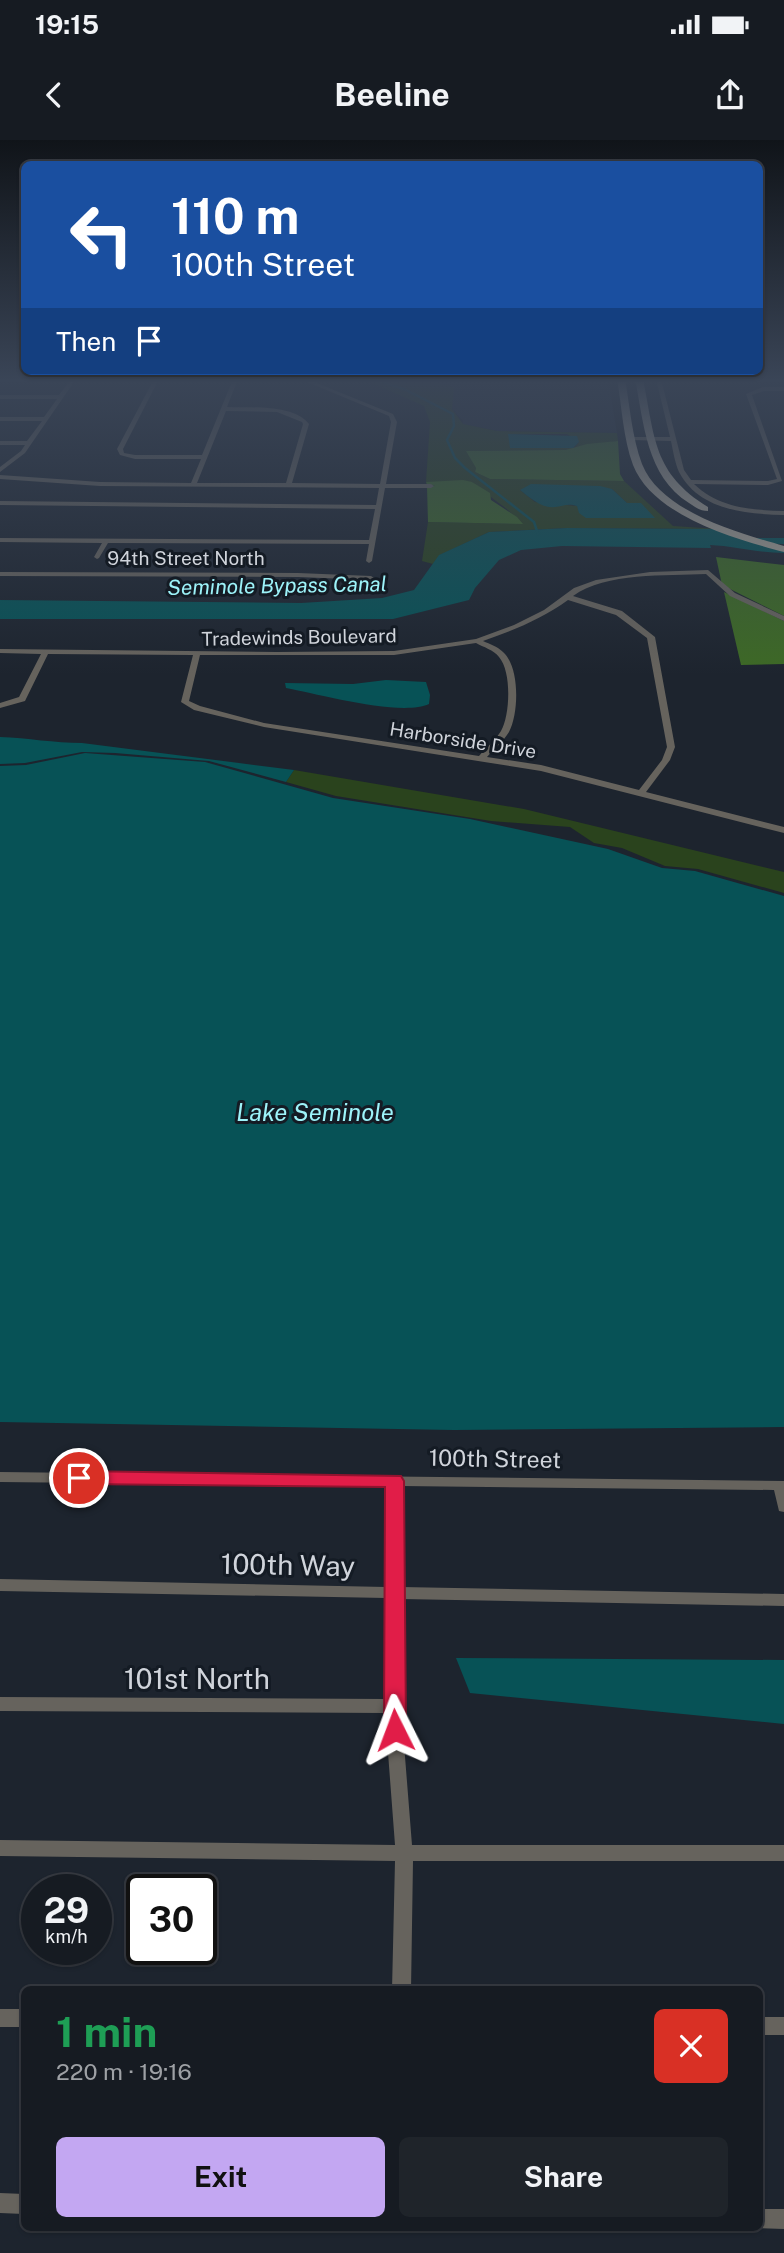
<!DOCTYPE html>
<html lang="en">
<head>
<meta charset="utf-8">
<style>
  body { margin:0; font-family:"Public Sans",sans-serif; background:#1f242a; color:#f1f3f6; height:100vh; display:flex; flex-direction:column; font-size:26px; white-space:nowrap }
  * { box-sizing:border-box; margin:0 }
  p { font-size:23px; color:#9ea1a5 }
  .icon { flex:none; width:38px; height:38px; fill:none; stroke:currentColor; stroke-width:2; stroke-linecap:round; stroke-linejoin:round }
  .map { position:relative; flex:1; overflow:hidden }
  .panel { position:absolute; left:21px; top:1846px; width:742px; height:245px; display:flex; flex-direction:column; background:#161b22; border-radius:10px; box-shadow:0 2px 5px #0004,0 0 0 2px #353940 }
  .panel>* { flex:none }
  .top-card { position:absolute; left:21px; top:21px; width:742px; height:214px; border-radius:10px; box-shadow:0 2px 5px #0004,0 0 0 2px #353940; background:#1a4fa0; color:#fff; overflow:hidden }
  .speed { position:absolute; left:21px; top:1734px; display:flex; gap:14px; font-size:35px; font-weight:700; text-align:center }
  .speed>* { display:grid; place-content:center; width:91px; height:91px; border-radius:50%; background:#161b22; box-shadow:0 2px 5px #0004,0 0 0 2px #353940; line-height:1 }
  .speed small { font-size:18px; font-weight:400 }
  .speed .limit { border:4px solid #111; border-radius:10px; background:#fff; color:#111 }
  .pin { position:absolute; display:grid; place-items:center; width:60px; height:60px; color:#fff; margin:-30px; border:4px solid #fff; border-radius:50%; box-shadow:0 2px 7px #0007 }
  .me { position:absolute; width:77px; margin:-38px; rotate:357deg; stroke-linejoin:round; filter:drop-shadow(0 0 5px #0008) }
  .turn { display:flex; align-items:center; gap:24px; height:147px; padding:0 35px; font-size:32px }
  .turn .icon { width:91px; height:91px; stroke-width:2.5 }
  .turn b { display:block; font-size:49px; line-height:60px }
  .then { display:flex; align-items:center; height:66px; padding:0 35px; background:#0003; gap:14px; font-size:26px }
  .round { display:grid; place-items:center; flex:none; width:74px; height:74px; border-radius:10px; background:#1f242a }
  .overview { display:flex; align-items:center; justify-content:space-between; height:119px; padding:0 35px }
  h1 { font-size:42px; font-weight:700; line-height:52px; color:#1e9e55 }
  .cta { display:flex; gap:14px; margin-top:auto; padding:14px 35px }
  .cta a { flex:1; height:80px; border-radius:10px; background:#c3a7f2; color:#111; font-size:28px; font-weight:700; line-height:80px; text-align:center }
  .cta a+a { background:#1f242a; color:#f1f3f6 }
  .status { display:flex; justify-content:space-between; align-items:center; height:49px; padding:0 35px; background:#161b22; direction:ltr }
  .status svg { height:19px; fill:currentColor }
  header { display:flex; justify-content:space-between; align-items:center; height:91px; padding:0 35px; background:#161b22; font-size:32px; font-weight:700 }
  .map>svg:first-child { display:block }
  .built { fill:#242e3d }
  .green { fill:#2a431d; fill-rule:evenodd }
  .forest { fill:#3d6925 }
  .water { fill:#075256 }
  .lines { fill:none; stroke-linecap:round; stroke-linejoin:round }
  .stream { stroke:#075256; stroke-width:2.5 }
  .canal { fill:#075256; fill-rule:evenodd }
  .minor { fill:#66635d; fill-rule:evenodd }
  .primary { fill:#a8a397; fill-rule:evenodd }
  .route { fill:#e11d48; stroke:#92132f; stroke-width:2 }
  .labels { text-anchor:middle; stroke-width:6; stroke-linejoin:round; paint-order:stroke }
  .far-street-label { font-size:19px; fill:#d0d4db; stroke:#141b24 }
  .far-water-label { font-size:21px; font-style:italic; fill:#9df3f9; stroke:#141b24 }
  .street-label { font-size:23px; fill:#d0d4db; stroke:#141b24 }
  .water-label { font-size:24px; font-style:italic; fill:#9df3f9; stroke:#141b24 }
  .near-street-label { font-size:28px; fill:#d0d4db; stroke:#141b24 }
</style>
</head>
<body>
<div class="status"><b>19:15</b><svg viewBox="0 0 49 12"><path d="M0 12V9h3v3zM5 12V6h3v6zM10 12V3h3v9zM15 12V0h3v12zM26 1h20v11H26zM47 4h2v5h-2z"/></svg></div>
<header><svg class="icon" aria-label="back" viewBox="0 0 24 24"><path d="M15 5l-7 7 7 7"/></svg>Beeline<svg class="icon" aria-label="share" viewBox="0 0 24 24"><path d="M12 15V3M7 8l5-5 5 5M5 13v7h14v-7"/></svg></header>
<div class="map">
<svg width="784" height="2113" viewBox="0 0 784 2113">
  <rect width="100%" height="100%" fill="#1d242e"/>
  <polygon class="built" points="425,239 608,239 617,293 497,291 462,284 463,281"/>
  <g class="green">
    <path d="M363,239H425L454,247L452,269L463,284L497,291L617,293L618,301L575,307L579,302L567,294H509L511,308H573L565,310L467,311L476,328L475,332L490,339L624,341L673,386L718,389L567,388L489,392L440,415L433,424L422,421L428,382L522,384C514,372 485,354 472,342H426L430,282L424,266ZM612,349L627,363L654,378H587L577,366L535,362L520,350Z"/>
    <polygon points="294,630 524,669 784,732 784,753 698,729 665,726 622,708 594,703 570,687 491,681 336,656 286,642"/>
  </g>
  <g class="forest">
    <polygon points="618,301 620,334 624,341 490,339 475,332 476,328 466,311 565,310 587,304"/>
    <polygon points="463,340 472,342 490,353 491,360 517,377 523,384 428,382 427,347 435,345 427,345 426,342"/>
    <polygon points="716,417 784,425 784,476 722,445"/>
    <polygon points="724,452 784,481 784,524 741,525"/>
  </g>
  <g class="water">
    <polygon points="508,294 577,296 579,302 573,308 510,308"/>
    <path d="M531,344L600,346L612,349L627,363H641L655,378H586L579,373L577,366C568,363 563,366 555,367C542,369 529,357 520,350Z"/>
    <path d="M567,388L718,389L784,411V413C758,413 735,406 710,405L711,408L562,406L521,410L499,420L475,448L469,460L393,479H0V460L301,463L382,458L414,450L439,415L489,392Z"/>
    <path d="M386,540L426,542L430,555L429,564C401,577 318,554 286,548L285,543L353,544Z"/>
    <path d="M0,597C28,598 54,603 82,603L294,630L286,642L209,621L115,613L82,612L25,623L0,624Z"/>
    <polygon points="85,613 205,622 333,658 470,679 608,709 662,728 695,731 784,756 784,1287 454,1290 0,1282 0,626 26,625"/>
    <polygon points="456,1518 784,1520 784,1584 470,1553"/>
  </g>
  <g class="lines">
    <polyline class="stream" points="375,239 406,250 453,274 454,286 447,300 455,318 465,328 534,382 538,394"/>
    <polygon class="canal" points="737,398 784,398 784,404 740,403 737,402"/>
    <g class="minor">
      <polygon points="71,239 76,239 25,313 0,332 0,327 21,311 25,305 0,305 0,301 27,301 42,281 0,281 0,277 44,277 57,259 0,259 0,255 59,255"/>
      <path d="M154,239H159L123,309L124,313L135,315H202L233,239H238L227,267C251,268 293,264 309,284L292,343L380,344L391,282L389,276L300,239H307L393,274L397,282L386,344H431L434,346L431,348H385L372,421L369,423L366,421L369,404L108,403L99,418L97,419L94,417L102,403L0,402V398L369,400L375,369L0,365V361L376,365L379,348L100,346L0,339V335L100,342L191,343L201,319H135L120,315L117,309ZM226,271L277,272L302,282L303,284L286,343H197Z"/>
      <path d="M656,239H661L684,330L691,340L768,341L777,339L746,254L763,247H784V251H764L752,255L782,341L768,345L694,344C719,368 751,370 784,371V375C745,374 699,370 679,332C675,323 673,311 671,301L631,300L633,297H670Z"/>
      <path d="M708,430L735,453L784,476V481L730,456L706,434C666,436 606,432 573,456L622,471L655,497L675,607L670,620L646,652L784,687V693L541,631L264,587L194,570L181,562L193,515L48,514L25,561L0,568V563L19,557L41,514L0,513V509L277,512L394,511L476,499L514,485L544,470L574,448L596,440L650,432ZM568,460L616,475L647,498L667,607L662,620L639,650L541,625L487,617C494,609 503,602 509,592C519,573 520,527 503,512C498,507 490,504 483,501C514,490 542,479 568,460ZM476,503C483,507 494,510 499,517C512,532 510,575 501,591C495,601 486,608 479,616L264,583L200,566L189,561L200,515H394Z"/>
      <polygon points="0,432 298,433 371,436 374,438 371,440 298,437 0,436"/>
      <polygon points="0,1332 784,1341 784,1372 779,1371 774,1350 401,1346 401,1447 784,1454 784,1466 401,1459 401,1566 412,1705 784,1705 784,1721 413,1721 411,1850 392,1850 395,1721 0,1716 0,1700 395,1705 385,1573 0,1571 0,1557 385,1559 386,1458 0,1451 0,1439 386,1447 387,1346 0,1342"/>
      <rect x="0" y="1869" width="24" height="18"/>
      <rect x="760" y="1877" width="24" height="18"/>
      <polygon points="0,2053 24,2054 24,2074 0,2073"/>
      <polygon points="760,2069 784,2069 784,2089 756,2088 760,2088"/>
    </g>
    <g class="primary">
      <path d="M617,239H625C630,267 632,297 642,324C661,372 739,393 784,406V412C735,399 653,376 633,325C623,298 622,267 617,239Z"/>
      <path d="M635,239H643C655,298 653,333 708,367V371C700,371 695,367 689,363C646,336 644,283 635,239Z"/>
    </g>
  </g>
  <linearGradient id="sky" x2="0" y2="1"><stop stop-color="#101419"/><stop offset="0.45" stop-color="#3a4557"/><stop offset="1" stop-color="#3a4557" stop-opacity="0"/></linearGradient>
  <rect width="784" height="535" fill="url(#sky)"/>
  <polygon class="route" points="79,1331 401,1336 404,1341 406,1590 403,1597 395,1599 387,1597 384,1590 385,1347 79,1344 72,1342 69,1338 72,1333"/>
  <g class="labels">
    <g class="far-street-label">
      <text x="186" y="425">94th Street North</text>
      <text transform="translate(299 497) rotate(-1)" y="7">Tradewinds Boulevard</text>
      <text transform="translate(463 600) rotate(9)" y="7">Harborside Drive</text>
    </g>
    <g class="far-water-label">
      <text transform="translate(277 446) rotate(-1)" y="7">Seminole Bypass Canal</text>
    </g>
    <g class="street-label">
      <text transform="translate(495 1319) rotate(1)" y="8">100th Street</text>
    </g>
    <g class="water-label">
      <text x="315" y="981">Lake Seminole</text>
    </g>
    <g class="near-street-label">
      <text transform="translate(288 1425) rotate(1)" y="10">100th Way</text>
      <text x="197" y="1549">101st North</text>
    </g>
  </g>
</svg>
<div class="speed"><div>29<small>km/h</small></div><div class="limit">30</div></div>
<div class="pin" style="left:79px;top:1338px;background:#d93025"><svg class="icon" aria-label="arrive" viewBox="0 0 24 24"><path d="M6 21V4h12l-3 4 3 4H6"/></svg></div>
<svg class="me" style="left:395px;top:1590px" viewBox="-20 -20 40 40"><path d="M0-17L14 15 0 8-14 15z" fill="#e11d48" stroke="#fff" stroke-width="4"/></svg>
<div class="top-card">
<div class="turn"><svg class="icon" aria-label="left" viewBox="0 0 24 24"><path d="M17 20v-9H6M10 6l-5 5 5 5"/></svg><div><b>110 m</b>100th Street</div></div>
<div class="then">Then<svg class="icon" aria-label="arrive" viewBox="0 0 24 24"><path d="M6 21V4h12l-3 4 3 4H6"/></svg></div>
</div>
<section class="panel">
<div class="overview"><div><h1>1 min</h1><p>220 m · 19:16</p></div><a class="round" style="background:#d93025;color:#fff"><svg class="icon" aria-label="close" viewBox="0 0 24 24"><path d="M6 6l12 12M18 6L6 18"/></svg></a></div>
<div class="cta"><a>Exit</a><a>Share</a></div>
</section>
</div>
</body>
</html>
